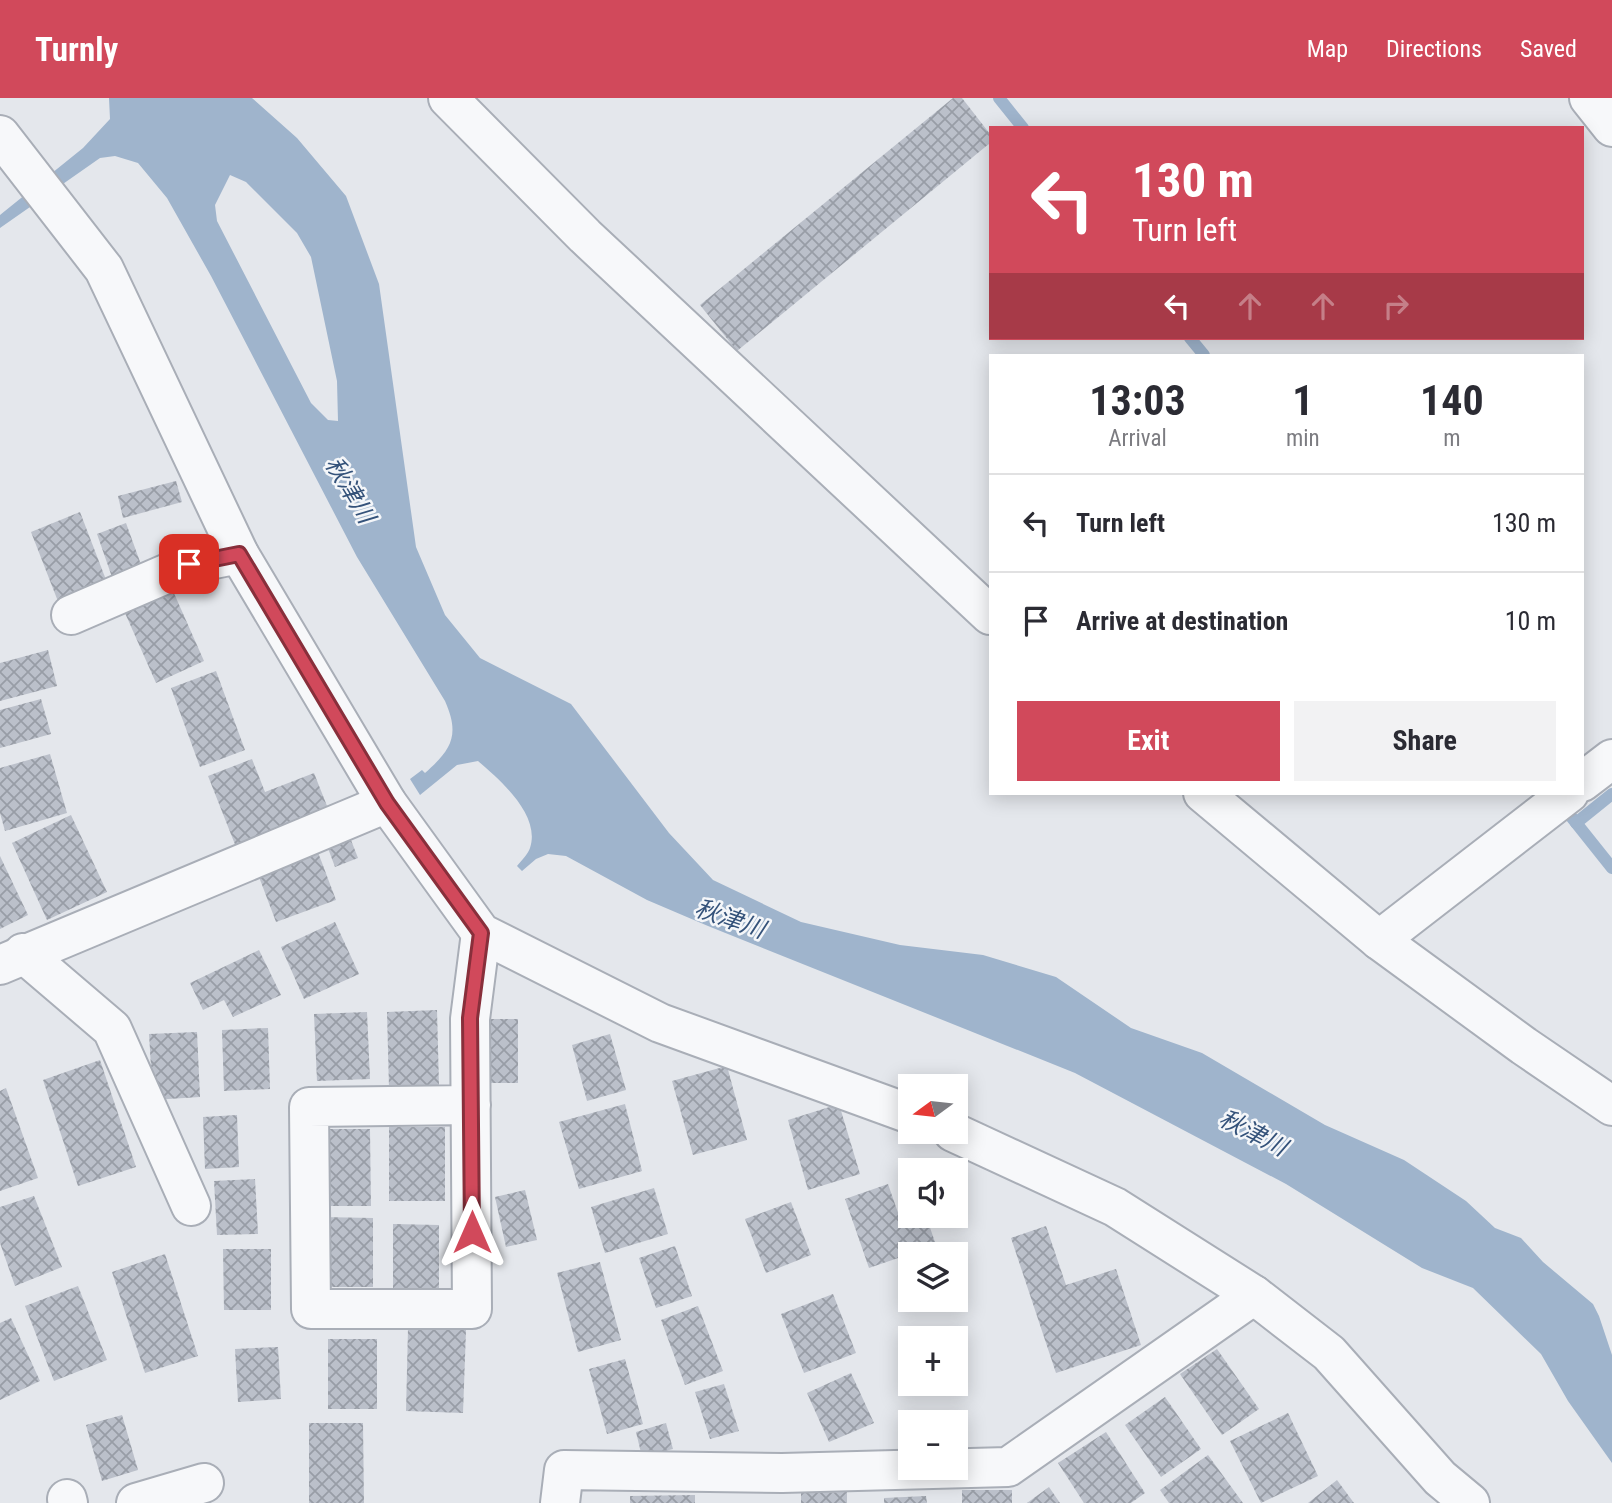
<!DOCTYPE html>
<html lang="en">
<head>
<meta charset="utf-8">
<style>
  body { margin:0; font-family:"Roboto Condensed","Noto Sans JP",sans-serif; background:#f2f2f3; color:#2b2b33; height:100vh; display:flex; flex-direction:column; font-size:26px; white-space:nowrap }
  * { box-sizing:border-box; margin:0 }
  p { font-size:23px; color:#7c7c81 }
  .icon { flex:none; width:38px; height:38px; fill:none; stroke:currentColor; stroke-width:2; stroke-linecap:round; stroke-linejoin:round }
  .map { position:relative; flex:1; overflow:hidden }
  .details { position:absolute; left:989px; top:256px; width:595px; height:441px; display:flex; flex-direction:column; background:#fff; border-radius:0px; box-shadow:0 4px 18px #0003 }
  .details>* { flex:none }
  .guide { position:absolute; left:989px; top:28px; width:595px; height:214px; border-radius:0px; box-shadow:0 4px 18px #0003; background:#d1495b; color:#fff; overflow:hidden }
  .needle { width:46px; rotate:255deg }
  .controls { position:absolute; left:898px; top:976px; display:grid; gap:14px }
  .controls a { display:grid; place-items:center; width:70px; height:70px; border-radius:0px; background:#fff; box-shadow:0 4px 18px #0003; font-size:35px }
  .pin { position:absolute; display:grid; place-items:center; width:60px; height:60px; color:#fff; margin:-30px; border-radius:14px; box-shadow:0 4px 10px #0006 }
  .me { position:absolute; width:77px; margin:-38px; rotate:0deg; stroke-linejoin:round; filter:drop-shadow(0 0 5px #0008) }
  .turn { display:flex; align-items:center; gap:24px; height:147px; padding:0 28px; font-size:32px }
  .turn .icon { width:91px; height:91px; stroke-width:2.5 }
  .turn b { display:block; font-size:49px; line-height:60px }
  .lanes { display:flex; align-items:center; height:66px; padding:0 28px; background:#0003; justify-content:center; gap:35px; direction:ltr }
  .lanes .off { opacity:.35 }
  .eta { display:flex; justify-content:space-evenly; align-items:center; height:119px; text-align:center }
  .eta b { font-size:42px; font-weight:700; line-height:49px }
  .button { display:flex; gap:14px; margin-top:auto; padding:14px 28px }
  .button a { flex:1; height:80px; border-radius:0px; background:#d1495b; color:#fff; font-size:28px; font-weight:700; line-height:80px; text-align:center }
  .button a+a { background:#f2f2f3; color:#2b2b33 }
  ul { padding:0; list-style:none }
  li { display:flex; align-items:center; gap:21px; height:98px; padding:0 28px; border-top:2px solid #e1e1e2 }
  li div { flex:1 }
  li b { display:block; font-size:26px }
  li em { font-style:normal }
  header { display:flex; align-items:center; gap:42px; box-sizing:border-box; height:98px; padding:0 35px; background:#d1495b; color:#fff }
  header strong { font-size:33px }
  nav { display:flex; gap:38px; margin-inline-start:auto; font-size:24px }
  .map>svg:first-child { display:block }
  .water { fill:#9fb4cc; fill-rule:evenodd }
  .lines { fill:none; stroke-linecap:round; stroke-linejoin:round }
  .stream { stroke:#9fb4cc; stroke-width:12 }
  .building { fill:url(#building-cross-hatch) }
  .street-casing { stroke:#a9aeb7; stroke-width:42 }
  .street { stroke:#f7f8fa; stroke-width:38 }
  .route-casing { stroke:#882f3b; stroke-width:18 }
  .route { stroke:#d1495b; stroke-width:12 }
  .labels { text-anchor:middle; stroke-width:5; stroke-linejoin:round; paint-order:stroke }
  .water-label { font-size:24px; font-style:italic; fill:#34527a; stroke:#f4f6f9 }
</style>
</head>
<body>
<header>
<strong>Turnly</strong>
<nav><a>Map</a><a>Directions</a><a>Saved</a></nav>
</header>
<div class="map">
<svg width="1612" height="1405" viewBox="0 0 1612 1405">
  <defs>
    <pattern id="building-cross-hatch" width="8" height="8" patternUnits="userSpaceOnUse" patternTransform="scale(1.75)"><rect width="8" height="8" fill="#bbc0ca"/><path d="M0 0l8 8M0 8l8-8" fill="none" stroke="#989da6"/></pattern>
  </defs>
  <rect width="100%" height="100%" fill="#e4e7ec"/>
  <path class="water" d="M109,0H252L297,40L346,98L379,186L416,449L445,517L480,560L571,606L669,735L713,782L801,824L900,847L983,857L1056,879L1131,930L1202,955L1325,1027L1404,1062L1466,1103L1495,1130L1521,1140L1543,1164L1593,1206L1599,1218L1612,1257V1365L1568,1303L1541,1256L1473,1190L1422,1170L1286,1086L1075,975L708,828L647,802L566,758L548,756L536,761L522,773L517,768C522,762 528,756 530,750C541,717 500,682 478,663L457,667L420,697L410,681L422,672L425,675C452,651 460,637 445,603L357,459L211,178L167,100L138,65L115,58L100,60L0,130V117L83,50L110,21ZM230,77L246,84L297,135L311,159L337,283L338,323L328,322L311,305L217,123L215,107Z"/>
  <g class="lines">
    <g class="stream">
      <polyline points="999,0 1023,30"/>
      <polyline points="1190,240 1204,257"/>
      <polyline points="1561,706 1612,770"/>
      <polyline points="1576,725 1612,696"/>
    </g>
  </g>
  <g class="building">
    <polygon points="953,0 962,0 990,36 990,45 737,253 700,207"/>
    <polygon points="176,383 182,404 123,420 118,398"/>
    <polygon points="80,414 108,487 59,506 31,434"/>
    <polygon points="126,425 143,472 113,482 97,436"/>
    <polygon points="173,493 204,563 156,585 125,515"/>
    <polygon points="48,552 57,588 0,603 0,565"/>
    <polygon points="216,573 245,652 200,669 171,590"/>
    <polygon points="41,601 51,636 0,650 0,612"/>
    <polygon points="50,656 67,715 5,733 0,715 0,670"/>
    <polygon points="252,661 265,694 314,675 329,713 236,749 208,678"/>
    <polygon points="71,717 107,794 47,822 12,745"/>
    <polygon points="349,737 358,760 335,769 326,745"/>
    <polygon points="316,749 336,802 276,824 256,771"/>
    <polygon points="0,758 28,817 0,831"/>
    <polygon points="335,824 359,876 304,901 281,849"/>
    <polygon points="259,852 281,897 233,919 224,902 203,912 190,885"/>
    <polygon points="437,912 439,988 389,990 387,914"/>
    <polygon points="367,914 370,981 317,983 314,916"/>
    <rect x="485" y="921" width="33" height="64"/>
    <polygon points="268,930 270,991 224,993 222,932"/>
    <polygon points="197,934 200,999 153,1002 149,936"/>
    <polygon points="610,936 626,992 587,1003 572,947"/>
    <polygon points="100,962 136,1069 78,1088 43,982"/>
    <polygon points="727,968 747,1042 693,1057 672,983"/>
    <polygon points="6,990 38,1080 0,1093 0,993"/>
    <polygon points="625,1006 642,1073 579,1091 559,1024"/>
    <polygon points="839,1006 860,1076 808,1092 788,1022"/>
    <polygon points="237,1017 239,1069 205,1071 203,1019"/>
    <rect x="389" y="1029" width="56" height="74"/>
    <polygon points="322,1031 370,1031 371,1108 323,1108"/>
    <polygon points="255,1081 258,1136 217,1137 214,1083"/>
    <polygon points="888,1086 903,1129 927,1121 936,1147 869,1170 845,1101"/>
    <polygon points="654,1090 668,1136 605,1155 591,1109"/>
    <polygon points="525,1092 537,1142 506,1149 495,1099"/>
    <polygon points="34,1098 62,1169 15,1188 0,1145 0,1109"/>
    <polygon points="791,1104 811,1157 766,1175 745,1121"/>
    <polygon points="321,1119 373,1120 373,1189 321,1189"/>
    <polygon points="393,1126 439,1127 439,1192 393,1193"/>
    <polygon points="1046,1128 1066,1187 1116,1171 1141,1247 1056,1275 1011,1140"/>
    <polygon points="675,1148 692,1198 656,1210 639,1160"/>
    <polygon points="223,1151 271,1151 271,1212 224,1212"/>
    <polygon points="165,1156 198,1258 145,1275 112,1174"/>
    <polygon points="600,1164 621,1242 578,1254 557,1175"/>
    <polygon points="78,1188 107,1262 54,1283 25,1208"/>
    <polygon points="833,1196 856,1255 804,1275 781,1216"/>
    <polygon points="698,1208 723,1273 685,1287 661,1222"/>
    <polygon points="11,1220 40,1283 0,1302 0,1225"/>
    <polygon points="408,1230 466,1232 463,1315 406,1313"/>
    <rect x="328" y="1241" width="49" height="70"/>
    <polygon points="278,1249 281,1301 238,1304 235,1251"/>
    <polygon points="1217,1251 1259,1311 1222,1337 1180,1276"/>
    <polygon points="625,1261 643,1326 607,1336 589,1271"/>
    <polygon points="851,1275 874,1325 829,1344 807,1295"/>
    <polygon points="724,1286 739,1333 710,1341 695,1294"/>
    <polygon points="1165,1299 1201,1351 1161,1379 1125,1327"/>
    <polygon points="1288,1315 1318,1378 1261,1405 1230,1343"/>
    <polygon points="122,1317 138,1372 102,1383 86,1327"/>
    <polygon points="309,1325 363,1325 364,1405 309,1405"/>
    <polygon points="666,1325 673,1351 642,1359 636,1334"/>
    <polygon points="1106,1334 1145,1395 1131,1405 1084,1405 1058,1365"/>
    <polygon points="1208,1357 1243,1405 1169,1405 1160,1392"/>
    <polygon points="1337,1382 1354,1405 1308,1405"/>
    <polygon points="1049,1389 1060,1405 1027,1405"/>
    <rect x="962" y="1392" width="50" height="13"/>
    <polygon points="847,1394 847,1405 801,1405 801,1395"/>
    <polygon points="695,1397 695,1405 630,1405 630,1398"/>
    <polygon points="926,1398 927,1405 884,1405 884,1400"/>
  </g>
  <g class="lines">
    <defs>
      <g id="street">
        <polyline points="448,0 585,138 990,517"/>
        <polyline points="1589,0 1612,29"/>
        <polyline points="0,37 104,171 239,456 387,705 481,835 660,925 910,1016"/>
        <polyline points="71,517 189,466 239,456"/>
        <polyline points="1582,684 1612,661"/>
        <polyline points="1203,695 1379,842 1524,948 1612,1008"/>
        <polyline points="1379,842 1569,695"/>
        <polyline points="23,855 112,931 191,1108"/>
        <polyline points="0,867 387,705"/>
        <polyline points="471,1007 309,1009 311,1211 472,1211 470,921 481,835"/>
        <polyline points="953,1034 1115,1109 1254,1197 1329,1255 1440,1380 1470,1405"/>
        <polyline points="67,1401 68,1405"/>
        <polyline points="136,1405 204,1385"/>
        <polyline points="560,1405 564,1372 782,1375 1008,1369 1254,1197"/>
      </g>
    </defs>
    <use href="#street" class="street-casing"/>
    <use href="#street" class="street"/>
  </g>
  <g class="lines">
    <defs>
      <polyline id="route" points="189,466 239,456 387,705 481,835 470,920 472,1134"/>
    </defs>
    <use href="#route" class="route-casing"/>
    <use href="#route" class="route"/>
  </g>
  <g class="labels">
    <g class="water-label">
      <text transform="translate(350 392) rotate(59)" y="8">秋津川</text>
      <text transform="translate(730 821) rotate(19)" y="8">秋津川</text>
      <text transform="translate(1253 1035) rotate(27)" y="8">秋津川</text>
    </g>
  </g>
</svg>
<div class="controls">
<a><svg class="needle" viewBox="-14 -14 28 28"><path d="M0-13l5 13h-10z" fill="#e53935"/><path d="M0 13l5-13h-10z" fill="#7c7c81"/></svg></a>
<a><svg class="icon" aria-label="sound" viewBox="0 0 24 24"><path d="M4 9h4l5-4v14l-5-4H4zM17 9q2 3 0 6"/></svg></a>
<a><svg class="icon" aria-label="layers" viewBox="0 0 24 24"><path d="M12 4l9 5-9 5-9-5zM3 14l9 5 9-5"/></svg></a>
<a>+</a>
<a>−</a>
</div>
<div class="pin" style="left:189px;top:466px;background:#d93025"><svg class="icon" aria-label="arrive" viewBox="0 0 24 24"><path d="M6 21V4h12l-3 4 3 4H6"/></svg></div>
<svg class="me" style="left:472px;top:1134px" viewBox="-20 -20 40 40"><path d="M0-17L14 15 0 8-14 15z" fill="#d1495b" stroke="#fff" stroke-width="4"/></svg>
<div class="guide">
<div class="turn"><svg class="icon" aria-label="left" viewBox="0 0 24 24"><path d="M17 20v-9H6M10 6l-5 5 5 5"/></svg><div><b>130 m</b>Turn left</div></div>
<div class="lanes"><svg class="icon" aria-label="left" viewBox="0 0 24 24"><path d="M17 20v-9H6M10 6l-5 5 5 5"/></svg><svg class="icon off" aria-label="ahead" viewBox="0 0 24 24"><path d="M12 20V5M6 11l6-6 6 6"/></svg><svg class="icon off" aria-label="ahead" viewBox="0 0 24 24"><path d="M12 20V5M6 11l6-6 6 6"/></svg><svg class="icon off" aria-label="right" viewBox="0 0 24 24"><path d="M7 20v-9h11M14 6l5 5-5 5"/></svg></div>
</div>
<section class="details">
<div class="eta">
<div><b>13:03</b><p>Arrival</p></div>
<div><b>1</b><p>min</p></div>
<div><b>140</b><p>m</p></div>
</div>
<ul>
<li><svg class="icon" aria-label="left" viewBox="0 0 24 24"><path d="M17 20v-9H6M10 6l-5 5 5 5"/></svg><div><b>Turn left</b></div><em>130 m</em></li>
<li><svg class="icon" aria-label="arrive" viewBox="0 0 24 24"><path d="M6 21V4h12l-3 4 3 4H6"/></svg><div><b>Arrive at destination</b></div><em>10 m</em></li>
</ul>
<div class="button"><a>Exit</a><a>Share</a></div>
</section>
</div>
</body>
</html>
